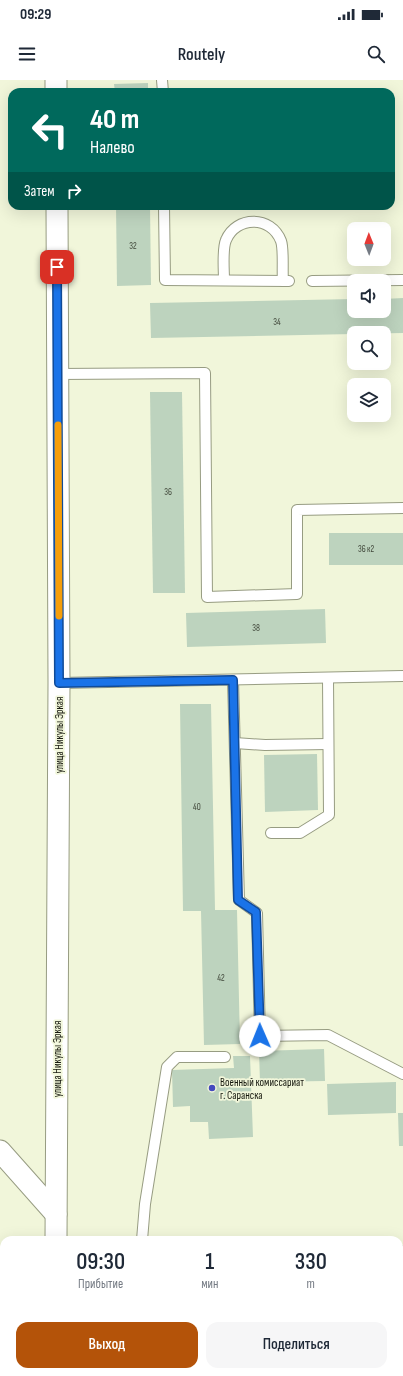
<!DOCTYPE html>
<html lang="ru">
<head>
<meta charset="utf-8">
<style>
  body { margin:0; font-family:"Sofia Sans Condensed",sans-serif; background:#f6f6f7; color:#1f2937; height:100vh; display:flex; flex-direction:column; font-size:15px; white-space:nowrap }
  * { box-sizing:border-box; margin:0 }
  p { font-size:13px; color:#747a83 }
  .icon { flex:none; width:22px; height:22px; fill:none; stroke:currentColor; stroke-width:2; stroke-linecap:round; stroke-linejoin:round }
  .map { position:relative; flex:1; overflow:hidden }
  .details { position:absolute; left:0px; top:1156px; width:403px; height:140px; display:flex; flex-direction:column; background:#fff; border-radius:12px 12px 0 0; box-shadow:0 4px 16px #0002 }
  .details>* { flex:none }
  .top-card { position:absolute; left:8px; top:8px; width:387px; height:122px; border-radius:12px; box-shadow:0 4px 16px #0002; background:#00695c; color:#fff; overflow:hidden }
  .needle { width:26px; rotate:359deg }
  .fabs { position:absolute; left:347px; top:142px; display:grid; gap:8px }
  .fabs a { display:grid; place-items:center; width:44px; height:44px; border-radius:8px; background:#fff; box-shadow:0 4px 16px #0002; font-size:20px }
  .pin { position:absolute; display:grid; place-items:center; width:34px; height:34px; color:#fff; margin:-17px; border-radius:8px; box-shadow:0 2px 6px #0006 }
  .me { position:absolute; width:44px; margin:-22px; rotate:359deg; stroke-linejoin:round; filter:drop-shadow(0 0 3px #0008) }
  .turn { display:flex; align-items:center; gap:14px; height:84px; padding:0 16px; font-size:18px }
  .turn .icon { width:52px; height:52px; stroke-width:2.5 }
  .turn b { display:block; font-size:28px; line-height:34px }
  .then { display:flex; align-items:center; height:38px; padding:0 16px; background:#0003; gap:8px; font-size:15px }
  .eta { display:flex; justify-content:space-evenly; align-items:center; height:68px; text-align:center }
  .eta b { font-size:24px; font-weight:600; line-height:28px }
  .cta { display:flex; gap:8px; margin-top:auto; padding:8px 16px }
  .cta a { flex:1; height:46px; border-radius:12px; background:#b45309; color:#fff; font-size:16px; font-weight:600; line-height:46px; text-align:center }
  .cta a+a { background:#f6f6f7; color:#1f2937 }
  .status { display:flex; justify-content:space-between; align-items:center; height:28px; padding:0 20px; background:#fff; direction:ltr }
  .status svg { height:11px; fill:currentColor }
  header { display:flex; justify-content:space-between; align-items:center; height:52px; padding:0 16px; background:#fff; font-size:18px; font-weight:600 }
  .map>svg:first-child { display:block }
  .green { fill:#d7bbab }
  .building { fill:#bdd3be }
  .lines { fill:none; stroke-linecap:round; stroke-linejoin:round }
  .lane-casing { stroke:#979c82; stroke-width:12 }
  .street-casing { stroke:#979c82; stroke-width:23 }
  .lane { stroke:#fff; stroke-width:10 }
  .street { stroke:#fff; stroke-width:21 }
  .route-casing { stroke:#114b97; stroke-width:10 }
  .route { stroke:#1a73e8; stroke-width:7 }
  .slow { stroke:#f59e0b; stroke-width:7 }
  .poi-dot { fill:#4549be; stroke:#f1f6da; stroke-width:1.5 }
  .labels { text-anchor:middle; stroke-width:3.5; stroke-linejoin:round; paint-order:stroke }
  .number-label { font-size:9px; fill:#40473a }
  .street-label { font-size:11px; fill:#16180e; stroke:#f1f6da }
  .poi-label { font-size:11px; fill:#16180e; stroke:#f1f6da; text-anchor:start }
</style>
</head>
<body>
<div class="status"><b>09:29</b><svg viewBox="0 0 49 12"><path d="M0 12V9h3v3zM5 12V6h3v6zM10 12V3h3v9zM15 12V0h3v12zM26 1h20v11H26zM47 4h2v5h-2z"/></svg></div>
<header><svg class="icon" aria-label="menu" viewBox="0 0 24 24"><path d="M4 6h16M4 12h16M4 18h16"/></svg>Routely<svg class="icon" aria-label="search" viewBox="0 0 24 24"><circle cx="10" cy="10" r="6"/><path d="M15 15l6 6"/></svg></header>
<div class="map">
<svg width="403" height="1296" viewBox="0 0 403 1296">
  <rect width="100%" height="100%" fill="#f1f6da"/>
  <rect class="green" x="399" y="1190" width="4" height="96"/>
  <g class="building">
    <polygon points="148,3 148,12 115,12 114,4"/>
    <polygon points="116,126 150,126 151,205 117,206"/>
    <polygon points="403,218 403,253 151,258 150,223 354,219 354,231 384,231 384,219"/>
    <polygon points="150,312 182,312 185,513 153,513"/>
    <rect x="329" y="453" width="74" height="32"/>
    <polygon points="325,529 326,563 187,567 186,533"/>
    <polygon points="180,624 211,624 215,830 237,830 240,964 204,965 201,831 183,831"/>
    <polygon points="317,674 318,730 265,732 264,675"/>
    <polygon points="324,969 325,1001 260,1002 259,971"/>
    <polygon points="233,976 250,976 253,1057 209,1059 208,1042 190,1042 190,1026 173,1027 172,990 234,988"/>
    <polygon points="396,1002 396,1033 328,1035 327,1004"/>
    <polygon points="398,1033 403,1033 403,1066 399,1066"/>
  </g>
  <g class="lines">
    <defs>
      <g id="lane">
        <polyline points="162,0 163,12"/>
        <polyline points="164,126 165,200 289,201"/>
        <path d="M224,200C224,190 222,169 226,160C236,136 271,135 281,161C284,169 282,191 283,201"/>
        <polyline points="312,201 403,200"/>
        <polyline points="58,294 205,293 207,517 297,514 297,430 403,428"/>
        <polyline points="233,600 239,820 257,833 260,956 328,955 403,994"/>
        <polyline points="59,603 403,596"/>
        <polyline points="235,663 265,665 328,664"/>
        <polyline points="271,753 300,753 329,735 328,598"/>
        <polyline points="142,1160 145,1124 167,987 177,977 225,977"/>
      </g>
      <g id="street">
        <polyline points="56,0 56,12"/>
        <polyline points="0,1071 56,1134"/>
        <polyline points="56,1160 59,603 57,126"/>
        <polyline points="399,1177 403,1177"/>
        <polyline points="54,1296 54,1292"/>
      </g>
    </defs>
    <use href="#lane" class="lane-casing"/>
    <use href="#street" class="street-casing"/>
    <use href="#lane" class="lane"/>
    <use href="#street" class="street"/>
  </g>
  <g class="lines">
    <defs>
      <polyline id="route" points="57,187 59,603 233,600 238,820 256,832 260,956"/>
    </defs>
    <use href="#route" class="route-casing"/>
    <use href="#route" class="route"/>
    <polyline class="slow" points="58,345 59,536"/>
  </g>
  <circle class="poi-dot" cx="212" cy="1008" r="4"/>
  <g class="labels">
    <g class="number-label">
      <text x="133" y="169">32</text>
      <text x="277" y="245">34</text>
      <text x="168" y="415">36</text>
      <text x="366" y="472">36 к2</text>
      <text x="256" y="551">38</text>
      <text x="197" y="730">40</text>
      <text x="221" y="901">42</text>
    </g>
    <g class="street-label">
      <text transform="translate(59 655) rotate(-90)" y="4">улица Никулы Эркая</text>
      <text transform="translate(57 979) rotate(-90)" y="4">улица Никулы Эркая</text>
    </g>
    <g class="poi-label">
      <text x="220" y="1006">Военный комиссариат<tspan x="220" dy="13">г. Саранска</tspan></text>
    </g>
  </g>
</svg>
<div class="fabs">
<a><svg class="needle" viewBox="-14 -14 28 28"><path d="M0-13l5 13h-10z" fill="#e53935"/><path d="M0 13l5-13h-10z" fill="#747a83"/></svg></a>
<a><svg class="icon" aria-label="sound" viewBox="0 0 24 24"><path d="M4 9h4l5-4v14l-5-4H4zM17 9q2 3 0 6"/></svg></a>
<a><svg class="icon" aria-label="search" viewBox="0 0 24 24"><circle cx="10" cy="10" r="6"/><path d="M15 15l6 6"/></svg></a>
<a><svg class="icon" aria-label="layers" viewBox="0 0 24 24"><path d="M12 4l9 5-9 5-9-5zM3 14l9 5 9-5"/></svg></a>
</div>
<div class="pin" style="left:57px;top:187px;background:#d93025"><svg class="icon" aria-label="arrive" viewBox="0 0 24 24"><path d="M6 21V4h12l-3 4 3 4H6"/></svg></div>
<svg class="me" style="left:260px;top:956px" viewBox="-20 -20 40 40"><circle r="19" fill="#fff"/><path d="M0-13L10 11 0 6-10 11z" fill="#1a73e8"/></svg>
<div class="top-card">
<div class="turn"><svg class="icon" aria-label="left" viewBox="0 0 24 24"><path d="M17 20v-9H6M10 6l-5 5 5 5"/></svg><div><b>40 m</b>Налево</div></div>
<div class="then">Затем<svg class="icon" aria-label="right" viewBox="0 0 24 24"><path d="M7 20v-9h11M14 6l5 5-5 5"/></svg></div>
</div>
<section class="details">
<div class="eta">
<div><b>09:30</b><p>Прибытие</p></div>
<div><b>1</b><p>мин</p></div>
<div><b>330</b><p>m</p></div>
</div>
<div class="cta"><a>Выход</a><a>Поделиться</a></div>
</section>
</div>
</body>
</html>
